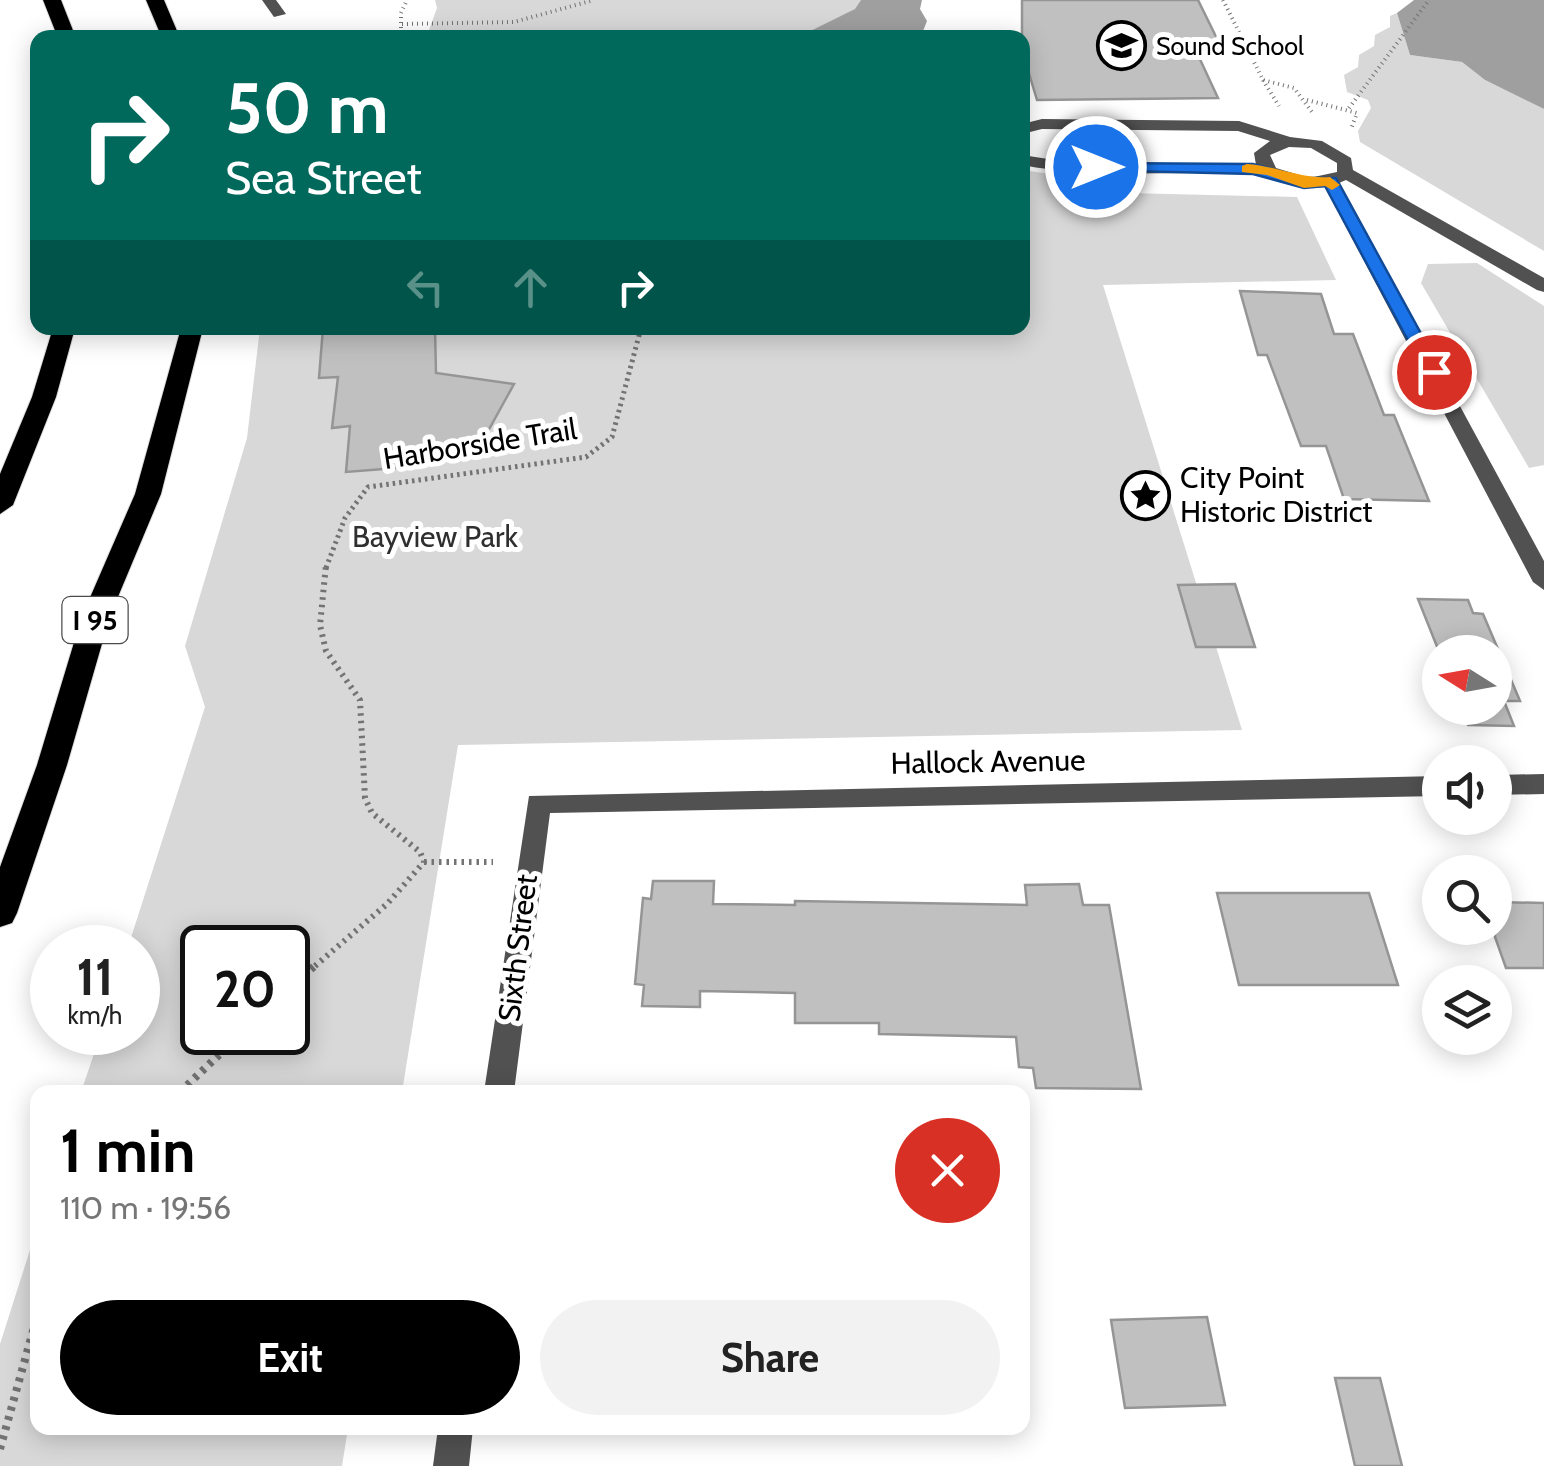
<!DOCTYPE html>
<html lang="en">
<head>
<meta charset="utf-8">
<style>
  body { margin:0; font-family:Cabin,sans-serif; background:#f2f2f2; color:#222; height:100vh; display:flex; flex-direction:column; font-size:38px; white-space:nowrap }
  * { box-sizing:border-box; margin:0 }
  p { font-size:32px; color:#767676 }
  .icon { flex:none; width:55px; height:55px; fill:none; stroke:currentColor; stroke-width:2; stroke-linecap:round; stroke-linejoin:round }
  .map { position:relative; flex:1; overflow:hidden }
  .sheet { position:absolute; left:30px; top:1085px; width:1000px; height:350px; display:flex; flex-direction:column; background:#fff; border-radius:20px; box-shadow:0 5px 25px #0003 }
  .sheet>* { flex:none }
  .banner { position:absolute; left:30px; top:30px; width:1000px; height:305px; border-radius:20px; box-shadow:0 5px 25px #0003; background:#00695c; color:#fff; overflow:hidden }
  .needle { width:65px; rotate:281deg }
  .fabs { position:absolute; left:1422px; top:635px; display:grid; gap:20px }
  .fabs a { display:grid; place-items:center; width:90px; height:90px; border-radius:50%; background:#fff; box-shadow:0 5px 25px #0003; font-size:50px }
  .speed { position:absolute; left:30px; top:925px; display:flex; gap:20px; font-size:50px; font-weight:700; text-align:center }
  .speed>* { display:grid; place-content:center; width:130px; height:130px; border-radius:50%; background:#fff; box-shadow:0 5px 25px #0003; line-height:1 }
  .speed small { font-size:25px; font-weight:400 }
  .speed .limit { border:5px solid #111; border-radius:15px; background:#fff; color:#111 }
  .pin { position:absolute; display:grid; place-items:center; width:85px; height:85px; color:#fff; margin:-42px; border:5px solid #fff; border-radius:50%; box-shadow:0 2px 10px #0007 }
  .me { position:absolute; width:110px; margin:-55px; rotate:90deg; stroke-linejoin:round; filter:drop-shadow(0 0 8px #0008) }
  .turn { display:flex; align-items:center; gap:35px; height:210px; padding:0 30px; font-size:45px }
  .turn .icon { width:130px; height:130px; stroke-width:2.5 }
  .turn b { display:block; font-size:70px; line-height:85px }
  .lanes { display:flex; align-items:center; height:95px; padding:0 30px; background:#0003; justify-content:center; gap:50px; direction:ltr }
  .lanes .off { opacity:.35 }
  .round { display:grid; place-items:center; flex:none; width:105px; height:105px; border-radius:52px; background:#f2f2f2 }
  .headline { display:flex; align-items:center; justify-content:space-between; height:170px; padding:0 30px }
  h1 { font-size:60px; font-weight:700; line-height:75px; color:#000 }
  .button { display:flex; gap:20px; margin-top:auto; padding:20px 30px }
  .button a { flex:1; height:115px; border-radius:60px; background:#000; color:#fff; font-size:40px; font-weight:700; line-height:115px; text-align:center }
  .button a+a { background:#f2f2f2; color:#222 }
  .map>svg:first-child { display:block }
  .green { fill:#d8d8d8; fill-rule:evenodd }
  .water { fill:#9f9f9f }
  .building { fill:#c0c0c0; stroke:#959595; stroke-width:2.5 }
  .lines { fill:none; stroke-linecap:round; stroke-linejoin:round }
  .highway-casing { stroke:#dbdbdb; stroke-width:2 }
  .path-far3 { stroke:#737373; stroke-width:4; stroke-dasharray:1 4; stroke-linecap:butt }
  .path-far2 { stroke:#737373; stroke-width:5; stroke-dasharray:2.5 4; stroke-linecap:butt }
  .path-far1 { stroke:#737373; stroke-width:6; stroke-dasharray:2.5 5; stroke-linecap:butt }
  .path { stroke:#737373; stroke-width:8; stroke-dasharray:4 6; stroke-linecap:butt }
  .minor { fill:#515151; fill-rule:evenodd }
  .highway { fill:#000; fill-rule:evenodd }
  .route { fill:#1a73e8; stroke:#114b97; stroke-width:2.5 }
  .slow { fill:#f59e0b }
  .labels { text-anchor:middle; stroke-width:10; stroke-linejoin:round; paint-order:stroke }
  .far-poi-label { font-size:25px; fill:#000; stroke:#fff; text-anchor:start }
  .shield { fill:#fff; stroke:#4c4c4c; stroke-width:2.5 }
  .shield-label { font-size:28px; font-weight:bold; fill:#000 }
  .street-label { font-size:30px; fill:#000; stroke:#fff }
  .poi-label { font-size:30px; fill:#000; stroke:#fff; text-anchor:start }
  .park-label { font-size:30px; fill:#2f2f2f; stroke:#fff }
</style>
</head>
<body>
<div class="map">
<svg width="1544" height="1466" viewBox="0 0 1544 1466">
  <rect width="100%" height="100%" fill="#fff"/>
  <g class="green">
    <polygon points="435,0 861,0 856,9 798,37 426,38 437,8"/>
    <polygon points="1397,13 1410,55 1462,62 1485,80 1544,109 1544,251 1360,142 1358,131 1371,108 1368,100 1347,92 1344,75 1358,67 1359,55 1374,46 1375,35 1390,27 1390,16"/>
    <path d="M1023,170L1063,176L1086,192L1297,197L1336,280L1103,285L1242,730L458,745L402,1092H81L101,1033L138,1032V948L128,947L205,707L185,646L247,438L260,328H1022ZM202,948H288V1032H202Z"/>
    <polygon points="1477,263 1544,306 1544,465 1529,468 1421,283 1428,264"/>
    <polygon points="37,1228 38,1428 348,1428 342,1466 0,1466 0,1344"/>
  </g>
  <g class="water">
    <polygon points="861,0 922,0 920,9 927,21 923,31 928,37 798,37 855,9"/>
    <polygon points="1414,0 1544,0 1544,109 1485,80 1462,62 1410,55 1397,13"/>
  </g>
  <g class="building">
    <polygon points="1022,0 1198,0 1225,55 1198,55 1218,98 1037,100 1022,50"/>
    <polygon points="1240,291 1321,294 1334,334 1353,334 1384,415 1394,415 1429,501 1344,499 1326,446 1301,446 1267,355 1258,355"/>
    <polygon points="323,328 435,328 436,373 514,384 482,442 424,448 422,466 346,472 350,426 332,428 338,377 319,378"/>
    <polygon points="1235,584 1255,647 1196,647 1178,585"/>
    <polygon points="1418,599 1468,600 1473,613 1483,614 1520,701 1504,701 1514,726 1468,725 1461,708 1495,708 1495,652 1440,654"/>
    <polygon points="653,881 714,881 713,904 795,905 795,901 1027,905 1025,885 1079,884 1083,905 1109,905 1141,1089 1036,1088 1033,1068 1019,1067 1016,1037 879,1034 879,1023 795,1023 795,993 700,991 700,1007 642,1006 644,985 635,984 643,898 651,899"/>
    <polygon points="1217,893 1369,893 1398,985 1239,985"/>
    <polygon points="1495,902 1544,903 1544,968 1506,968 1495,937"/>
    <polygon points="1207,1317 1225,1405 1125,1408 1111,1320"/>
    <polygon points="1335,1378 1380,1378 1402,1466 1355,1466"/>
  </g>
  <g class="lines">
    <defs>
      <g id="highway">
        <polygon points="43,0 61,0 76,38 58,38"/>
        <polygon points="146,0 164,0 180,38 162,38"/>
        <polygon points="53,328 75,328 56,397 13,505 0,514 0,474 32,397"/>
        <polygon points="181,328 203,328 161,494 110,616 67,765 17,913 12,923 0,927 0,867 37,765 82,616 135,494"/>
      </g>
    </defs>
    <use href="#highway" class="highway-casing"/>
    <g class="path-far3">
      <polyline points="1223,0 1263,80 1294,88 1312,112"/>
      <polyline points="402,24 514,22 594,0"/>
      <polyline points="401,38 401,13 407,0"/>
      <polyline points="1263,80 1279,106"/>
      <polyline points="1307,100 1357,113 1351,129"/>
      <polyline points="1349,108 1429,0"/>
    </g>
    <polyline class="path-far2" points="326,568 345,518 368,487 586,457 612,437 641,328"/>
    <g class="path-far1">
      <polyline points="424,862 493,862"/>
      <polyline points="315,966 387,904 424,862 420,852 372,813 365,798 360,700 326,651 320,625 326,565"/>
    </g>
    <g class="path">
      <polyline points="288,989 318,963"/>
      <polyline points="180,1092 243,1032"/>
      <polyline points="0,1449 38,1313"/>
    </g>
    <g class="minor">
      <polygon points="262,0 276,0 286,14 274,17"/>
      <path d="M1042,119L1239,121L1290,137L1322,141L1351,158L1353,170L1544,278V292L1537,290L1346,180L1339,183L1544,561V590L1533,582L1325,187C1301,191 1280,177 1256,175C1178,169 1100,180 1022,165V155L1081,164L1256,165L1254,153L1270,141L1238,131L1042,129L1022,134V124ZM1289,147L1311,148L1337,163V172L1309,178L1276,168L1270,155Z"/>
      <polygon points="1544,774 1544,794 1495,795 1495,775"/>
      <polygon points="1440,776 1440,796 550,813 514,1092 484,1092 529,796"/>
      <polygon points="438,1428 473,1428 469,1466 433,1466"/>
    </g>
    <use href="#highway" class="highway"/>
  </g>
  <polygon class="route" points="1096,163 1253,164 1305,178 1336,178 1442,372 1434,378 1425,372 1325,186 1304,188 1253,174 1091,170 1091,164"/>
  <path class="slow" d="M1247,164C1276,166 1301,179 1330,177L1340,185L1332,190L1325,186L1304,188L1267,175L1242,172V166Z"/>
  <defs>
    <symbol id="school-ring" viewBox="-11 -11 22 22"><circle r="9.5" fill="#fff" stroke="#000" stroke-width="1.5"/><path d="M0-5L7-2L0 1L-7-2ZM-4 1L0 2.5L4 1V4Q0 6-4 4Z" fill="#000"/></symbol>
    <symbol id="sight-ring" viewBox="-11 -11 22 22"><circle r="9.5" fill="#fff" stroke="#000" stroke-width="1.5"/><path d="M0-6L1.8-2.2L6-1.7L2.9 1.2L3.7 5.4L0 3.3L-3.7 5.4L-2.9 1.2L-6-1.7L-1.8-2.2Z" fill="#000"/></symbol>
  </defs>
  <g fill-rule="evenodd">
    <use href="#school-ring" x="1094" y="18" width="55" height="55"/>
    <use href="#sight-ring" x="1118" y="468" width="55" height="55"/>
  </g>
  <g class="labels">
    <g class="far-poi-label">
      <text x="1156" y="55">Sound School</text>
    </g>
    <rect class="shield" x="62.5" y="597" width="65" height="46" rx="8"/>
    <g class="shield-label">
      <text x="95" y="630">I 95</text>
    </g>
    <g class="street-label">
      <text transform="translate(480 444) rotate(-9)" y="10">Harborside Trail</text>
      <text transform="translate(988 762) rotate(-1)" y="10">Hallock Avenue</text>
      <text transform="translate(518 948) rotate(-83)" y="10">Sixth Street</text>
    </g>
    <g class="poi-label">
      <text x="1180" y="488">City Point<tspan x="1180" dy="34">Historic District</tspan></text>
    </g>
    <g class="park-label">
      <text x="435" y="547">Bayview Park</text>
    </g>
  </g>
</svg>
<div class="fabs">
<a><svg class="needle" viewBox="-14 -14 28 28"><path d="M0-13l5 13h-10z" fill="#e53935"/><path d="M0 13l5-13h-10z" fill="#767676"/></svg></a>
<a><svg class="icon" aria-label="sound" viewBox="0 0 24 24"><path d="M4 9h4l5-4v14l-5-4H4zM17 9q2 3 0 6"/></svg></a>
<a><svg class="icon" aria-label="search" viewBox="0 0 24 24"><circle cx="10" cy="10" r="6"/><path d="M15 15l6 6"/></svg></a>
<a><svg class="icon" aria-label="layers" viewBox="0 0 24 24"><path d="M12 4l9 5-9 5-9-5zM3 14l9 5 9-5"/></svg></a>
</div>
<div class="speed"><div>11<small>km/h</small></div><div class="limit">20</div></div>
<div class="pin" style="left:1434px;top:372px;background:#d93025"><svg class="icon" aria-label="arrive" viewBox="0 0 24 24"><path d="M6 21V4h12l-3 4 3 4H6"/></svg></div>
<svg class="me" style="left:1096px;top:167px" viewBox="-20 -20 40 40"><circle r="17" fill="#1a73e8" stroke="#fff" stroke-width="3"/><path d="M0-11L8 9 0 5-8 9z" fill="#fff"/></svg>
<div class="banner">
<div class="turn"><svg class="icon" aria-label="right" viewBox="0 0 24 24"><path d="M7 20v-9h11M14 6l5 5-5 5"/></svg><div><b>50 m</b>Sea Street</div></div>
<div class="lanes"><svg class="icon off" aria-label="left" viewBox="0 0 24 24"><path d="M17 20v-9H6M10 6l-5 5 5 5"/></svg><svg class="icon off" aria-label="ahead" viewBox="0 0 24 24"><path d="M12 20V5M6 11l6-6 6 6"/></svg><svg class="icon" aria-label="right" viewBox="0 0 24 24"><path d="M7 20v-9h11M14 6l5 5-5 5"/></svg></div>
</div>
<section class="sheet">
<div class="headline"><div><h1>1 min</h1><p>110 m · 19:56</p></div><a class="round" style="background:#d93025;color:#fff"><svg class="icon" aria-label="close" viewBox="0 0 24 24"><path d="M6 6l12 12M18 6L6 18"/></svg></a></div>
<div class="button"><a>Exit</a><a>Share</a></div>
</section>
</div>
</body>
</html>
